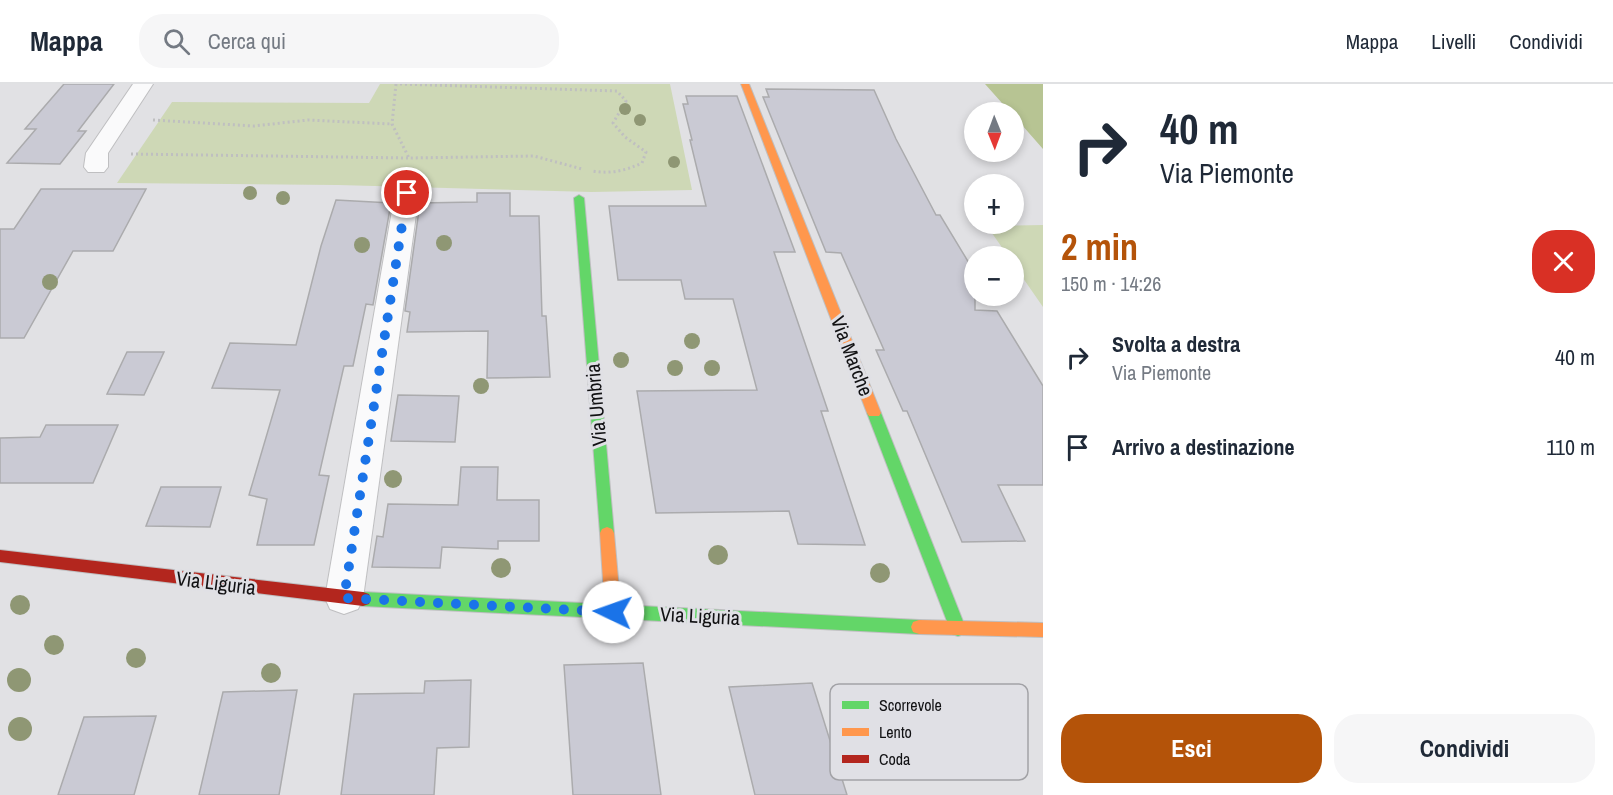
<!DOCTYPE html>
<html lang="it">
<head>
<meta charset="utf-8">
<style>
  body { margin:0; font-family:"Archivo Narrow",sans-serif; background:#f6f6f7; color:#1f2937; height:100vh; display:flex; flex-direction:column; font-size:22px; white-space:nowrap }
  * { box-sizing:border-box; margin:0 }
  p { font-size:20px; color:#747a83 }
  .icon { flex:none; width:33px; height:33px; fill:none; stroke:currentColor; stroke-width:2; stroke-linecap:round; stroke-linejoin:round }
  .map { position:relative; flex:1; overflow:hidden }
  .details { display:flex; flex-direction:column; background:#fff; width:570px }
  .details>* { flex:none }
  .guide { background:#fff; color:#1f2937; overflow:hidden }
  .needle { width:39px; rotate:179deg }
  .buttons { position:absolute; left:964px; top:18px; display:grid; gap:12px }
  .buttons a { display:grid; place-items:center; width:60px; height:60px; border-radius:50%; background:#fff; box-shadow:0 3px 9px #0003; font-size:30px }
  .pin { position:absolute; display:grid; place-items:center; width:51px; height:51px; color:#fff; margin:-26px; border:3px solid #fff; border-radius:50%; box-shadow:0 2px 6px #0007 }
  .me { position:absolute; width:66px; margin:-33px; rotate:273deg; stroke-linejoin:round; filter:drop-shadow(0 0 4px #0008) }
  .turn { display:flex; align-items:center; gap:21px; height:126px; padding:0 18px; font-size:27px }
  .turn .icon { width:78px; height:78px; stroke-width:2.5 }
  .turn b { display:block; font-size:42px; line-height:51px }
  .round { display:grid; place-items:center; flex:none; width:63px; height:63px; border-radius:24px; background:#f6f6f7 }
  .head { display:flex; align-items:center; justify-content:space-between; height:102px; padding:0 18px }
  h1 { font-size:36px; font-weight:700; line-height:45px; color:#b45309 }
  .cta { display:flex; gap:12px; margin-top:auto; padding:12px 18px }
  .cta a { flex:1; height:69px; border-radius:24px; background:#b45309; color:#fff; font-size:24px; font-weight:700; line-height:69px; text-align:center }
  .cta a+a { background:#f6f6f7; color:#1f2937 }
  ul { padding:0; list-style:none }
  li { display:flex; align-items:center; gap:18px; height:90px; padding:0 18px }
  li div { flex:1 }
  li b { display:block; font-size:22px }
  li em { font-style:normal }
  header { display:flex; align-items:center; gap:36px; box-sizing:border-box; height:84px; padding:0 30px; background:#fff; border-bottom:2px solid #e0e1e3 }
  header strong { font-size:28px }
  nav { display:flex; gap:33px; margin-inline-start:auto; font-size:21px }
  .search { width:420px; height:54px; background:#f6f6f7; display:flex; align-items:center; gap:15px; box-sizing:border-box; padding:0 21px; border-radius:24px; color:#747a83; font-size:22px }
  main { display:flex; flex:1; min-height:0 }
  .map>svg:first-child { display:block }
  .green { fill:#ced8b6 }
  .forest { fill:#b7c493 }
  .building { fill:#cacad4; stroke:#ababad; stroke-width:1.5 }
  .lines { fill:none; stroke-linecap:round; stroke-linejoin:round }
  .street-casing { stroke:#bfbfc1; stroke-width:2 }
  .fast-casing { stroke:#bfbfc1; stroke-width:2 }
  .slow-casing { stroke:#bfbfc1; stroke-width:2 }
  .jam-casing { stroke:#bfbfc1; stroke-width:2 }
  .path { stroke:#bfbfc0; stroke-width:3; stroke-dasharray:2 3; stroke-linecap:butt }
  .street { fill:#fafafb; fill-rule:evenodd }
  .fast { fill:#63d668; fill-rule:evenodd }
  .slow { fill:#ff974d; fill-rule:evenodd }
  .jam { fill:#b3261e; fill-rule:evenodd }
  .tree { fill:#8f9774 }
  .route { stroke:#1a73e8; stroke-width:10; stroke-dasharray:0 18 }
  .labels { text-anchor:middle; stroke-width:6; stroke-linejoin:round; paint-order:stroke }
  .street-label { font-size:20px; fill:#111113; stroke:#e0e0e5 }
  .key { fill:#e0e0e5; stroke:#a2a2a6; stroke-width:1.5 }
  .key-label { font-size:16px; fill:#111113 }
</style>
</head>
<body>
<header>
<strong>Mappa</strong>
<div class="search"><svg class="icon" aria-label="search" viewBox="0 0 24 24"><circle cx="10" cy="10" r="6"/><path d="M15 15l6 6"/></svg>Cerca qui</div>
<nav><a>Mappa</a><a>Livelli</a><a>Condividi</a></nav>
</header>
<main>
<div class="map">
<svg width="1043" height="711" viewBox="0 0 1043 711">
  <rect width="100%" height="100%" fill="#e1e1e4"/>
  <g class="green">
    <polygon points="380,0 670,0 692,106 592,108 338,101 117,99 172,18 369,19"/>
    <polygon points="1043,141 1043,223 1014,181 1014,172 1008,172 987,142"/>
  </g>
  <polygon class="forest" points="985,0 1043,0 1043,65 1014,32 1014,28 1010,28"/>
  <g class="building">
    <polygon points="64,0 114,0 78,47 86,47 60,80 7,79 36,45 25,45"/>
    <polygon points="766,5 874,6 896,55 936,131 940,131 975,189 975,226 997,227 1043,302 1043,401 998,401 1025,457 962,458 907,327 903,327 876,266 884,266 841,169 826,168 763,13 769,13"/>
    <polygon points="686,12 737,12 795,168 774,168 828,327 821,327 865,461 798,460 789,427 656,429 637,307 757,306 733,215 685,215 681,196 618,196 609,122 706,122 690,56 692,56 683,20 688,20"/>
    <polygon points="41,105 146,105 113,167 73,167 24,254 0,254 0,145 14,145"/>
    <polygon points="477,109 510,109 510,132 539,132 542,232 546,232 550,293 487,294 488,247 407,248 410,228 405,227 420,119 477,118"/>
    <polygon points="336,116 391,119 373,221 366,220 353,282 344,282 319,391 329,392 314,461 257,461 267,415 249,411 280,306 212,304 230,259 296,261 321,162"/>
    <polygon points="127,268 164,268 144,311 107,310"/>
    <polygon points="398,311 459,312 455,358 391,357"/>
    <polygon points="46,341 118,341 93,399 0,399 0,354 40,353"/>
    <polygon points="461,383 498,383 497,416 539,416 539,457 498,457 498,465 442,463 440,484 372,483 377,452 383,453 388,420 458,421"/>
    <polygon points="161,403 221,403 210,443 146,442"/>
    <polygon points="643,579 661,711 573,711 564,581"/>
    <polygon points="471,596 469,663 437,664 434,711 341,711 354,610 424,609 425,597"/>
    <polygon points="812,599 847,711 755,711 729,603"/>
    <polygon points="297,606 279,711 199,711 223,608"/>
    <polygon points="156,632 134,711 58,711 84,633"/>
  </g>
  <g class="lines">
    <defs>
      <g id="street">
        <polygon points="133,0 153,0 108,69 108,83 104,88 88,88 84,83 86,69"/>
        <polygon points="407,102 416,104 419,109 363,514 358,525 344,530 330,525 325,514 395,109 398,104"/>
      </g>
      <g id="fast">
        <polygon points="579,111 584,114 614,449 612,453 607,455 602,453 600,449 574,114"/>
        <polygon points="874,324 881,329 966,545 964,550 958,552 952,550 950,545 867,329"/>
        <polygon points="363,508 919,536 925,538 927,543 925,548 919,550 363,522 357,520 355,515 357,510"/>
      </g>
      <g id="slow">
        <polygon points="741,0 749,0 881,329 879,332 869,332 867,329"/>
        <polygon points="607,443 612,445 614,449 621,528 619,533 613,535 607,533 605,528 600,449 602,445"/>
        <polygon points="919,536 1043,539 1043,553 919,550 913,548 911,543 913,538"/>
      </g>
      <polygon id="jam" points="0,466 363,508 369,510 371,515 369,520 363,522 0,478"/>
    </defs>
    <use href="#street" class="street-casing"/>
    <use href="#fast" class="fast-casing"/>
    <use href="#slow" class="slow-casing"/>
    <use href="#jam" class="jam-casing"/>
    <g class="path">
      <polyline points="396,0 392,40 409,74 534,72 582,85"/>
      <path d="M400,0L617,7L626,17L613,39L625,53L646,68L642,79C625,87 610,90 592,87"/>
      <polyline points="153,36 254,42 308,36 392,40"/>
      <polyline points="131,70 409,74"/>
    </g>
    <use href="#street" class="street"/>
    <use href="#fast" class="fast"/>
    <use href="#slow" class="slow"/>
    <use href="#jam" class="jam"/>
  </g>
  <g class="tree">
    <circle cx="625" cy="25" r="6"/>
    <circle cx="640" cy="36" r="6"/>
    <circle cx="674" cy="78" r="6"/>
    <circle cx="250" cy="109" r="7"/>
    <circle cx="283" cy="114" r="7"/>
    <circle cx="444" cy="159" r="8"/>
    <circle cx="362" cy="161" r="8"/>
    <circle cx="50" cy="198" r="8"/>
    <circle cx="692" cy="257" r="8"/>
    <circle cx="621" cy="276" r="8"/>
    <circle cx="675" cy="284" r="8"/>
    <circle cx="712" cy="284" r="8"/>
    <circle cx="481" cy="302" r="8"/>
    <circle cx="393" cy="395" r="9"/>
    <circle cx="718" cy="471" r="10"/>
    <circle cx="501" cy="484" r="10"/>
    <circle cx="880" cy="489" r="10"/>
    <circle cx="20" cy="521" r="10"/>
    <circle cx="54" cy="561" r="10"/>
    <circle cx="136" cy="574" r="10"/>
    <circle cx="271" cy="589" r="10"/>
    <circle cx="19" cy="596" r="12"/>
    <circle cx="20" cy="645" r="12"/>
  </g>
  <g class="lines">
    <polyline class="route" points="407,109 344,514 613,528"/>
  </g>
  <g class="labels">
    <g class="street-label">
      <text transform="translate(852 272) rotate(69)" y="7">Via Marche</text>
      <text transform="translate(596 321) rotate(-95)" y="7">Via Umbria</text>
      <text transform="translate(216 499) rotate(7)" y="7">Via Liguria</text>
      <text transform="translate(700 532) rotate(3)" y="7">Via Liguria</text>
    </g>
  </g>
  <rect x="830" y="600" width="198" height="96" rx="9" class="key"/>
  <rect x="842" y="617" width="27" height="8" fill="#63d668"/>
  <rect x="842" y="644" width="27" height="8" fill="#ff974d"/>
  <rect x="842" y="671" width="27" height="8" fill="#b3261e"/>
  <g class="key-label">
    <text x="879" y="627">Scorrevole</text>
    <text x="879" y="654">Lento</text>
    <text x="879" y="681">Coda</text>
  </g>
</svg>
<div class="buttons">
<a><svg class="needle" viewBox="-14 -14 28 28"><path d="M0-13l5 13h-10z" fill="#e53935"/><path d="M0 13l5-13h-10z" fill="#747a83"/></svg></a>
<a>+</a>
<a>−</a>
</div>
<div class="pin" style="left:407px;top:109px;background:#d93025"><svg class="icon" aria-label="arrive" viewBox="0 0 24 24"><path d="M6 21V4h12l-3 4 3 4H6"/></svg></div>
<svg class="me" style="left:613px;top:528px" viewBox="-20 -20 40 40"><circle r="19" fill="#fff"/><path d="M0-13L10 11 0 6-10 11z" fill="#1a73e8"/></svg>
</div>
<section class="details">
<div class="guide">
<div class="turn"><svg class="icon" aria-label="right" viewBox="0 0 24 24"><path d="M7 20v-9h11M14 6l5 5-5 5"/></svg><div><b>40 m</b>Via Piemonte</div></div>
</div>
<div class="head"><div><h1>2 min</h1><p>150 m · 14:26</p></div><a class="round" style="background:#d93025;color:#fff"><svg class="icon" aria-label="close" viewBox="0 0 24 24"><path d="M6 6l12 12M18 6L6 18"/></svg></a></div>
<ul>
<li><svg class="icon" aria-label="right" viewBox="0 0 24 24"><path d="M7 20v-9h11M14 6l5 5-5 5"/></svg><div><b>Svolta a destra</b><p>Via Piemonte</p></div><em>40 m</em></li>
<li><svg class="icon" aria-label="arrive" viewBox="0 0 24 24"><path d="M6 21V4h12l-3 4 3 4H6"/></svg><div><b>Arrivo a destinazione</b></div><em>110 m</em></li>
</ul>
<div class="cta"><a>Esci</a><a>Condividi</a></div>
</section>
</main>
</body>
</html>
